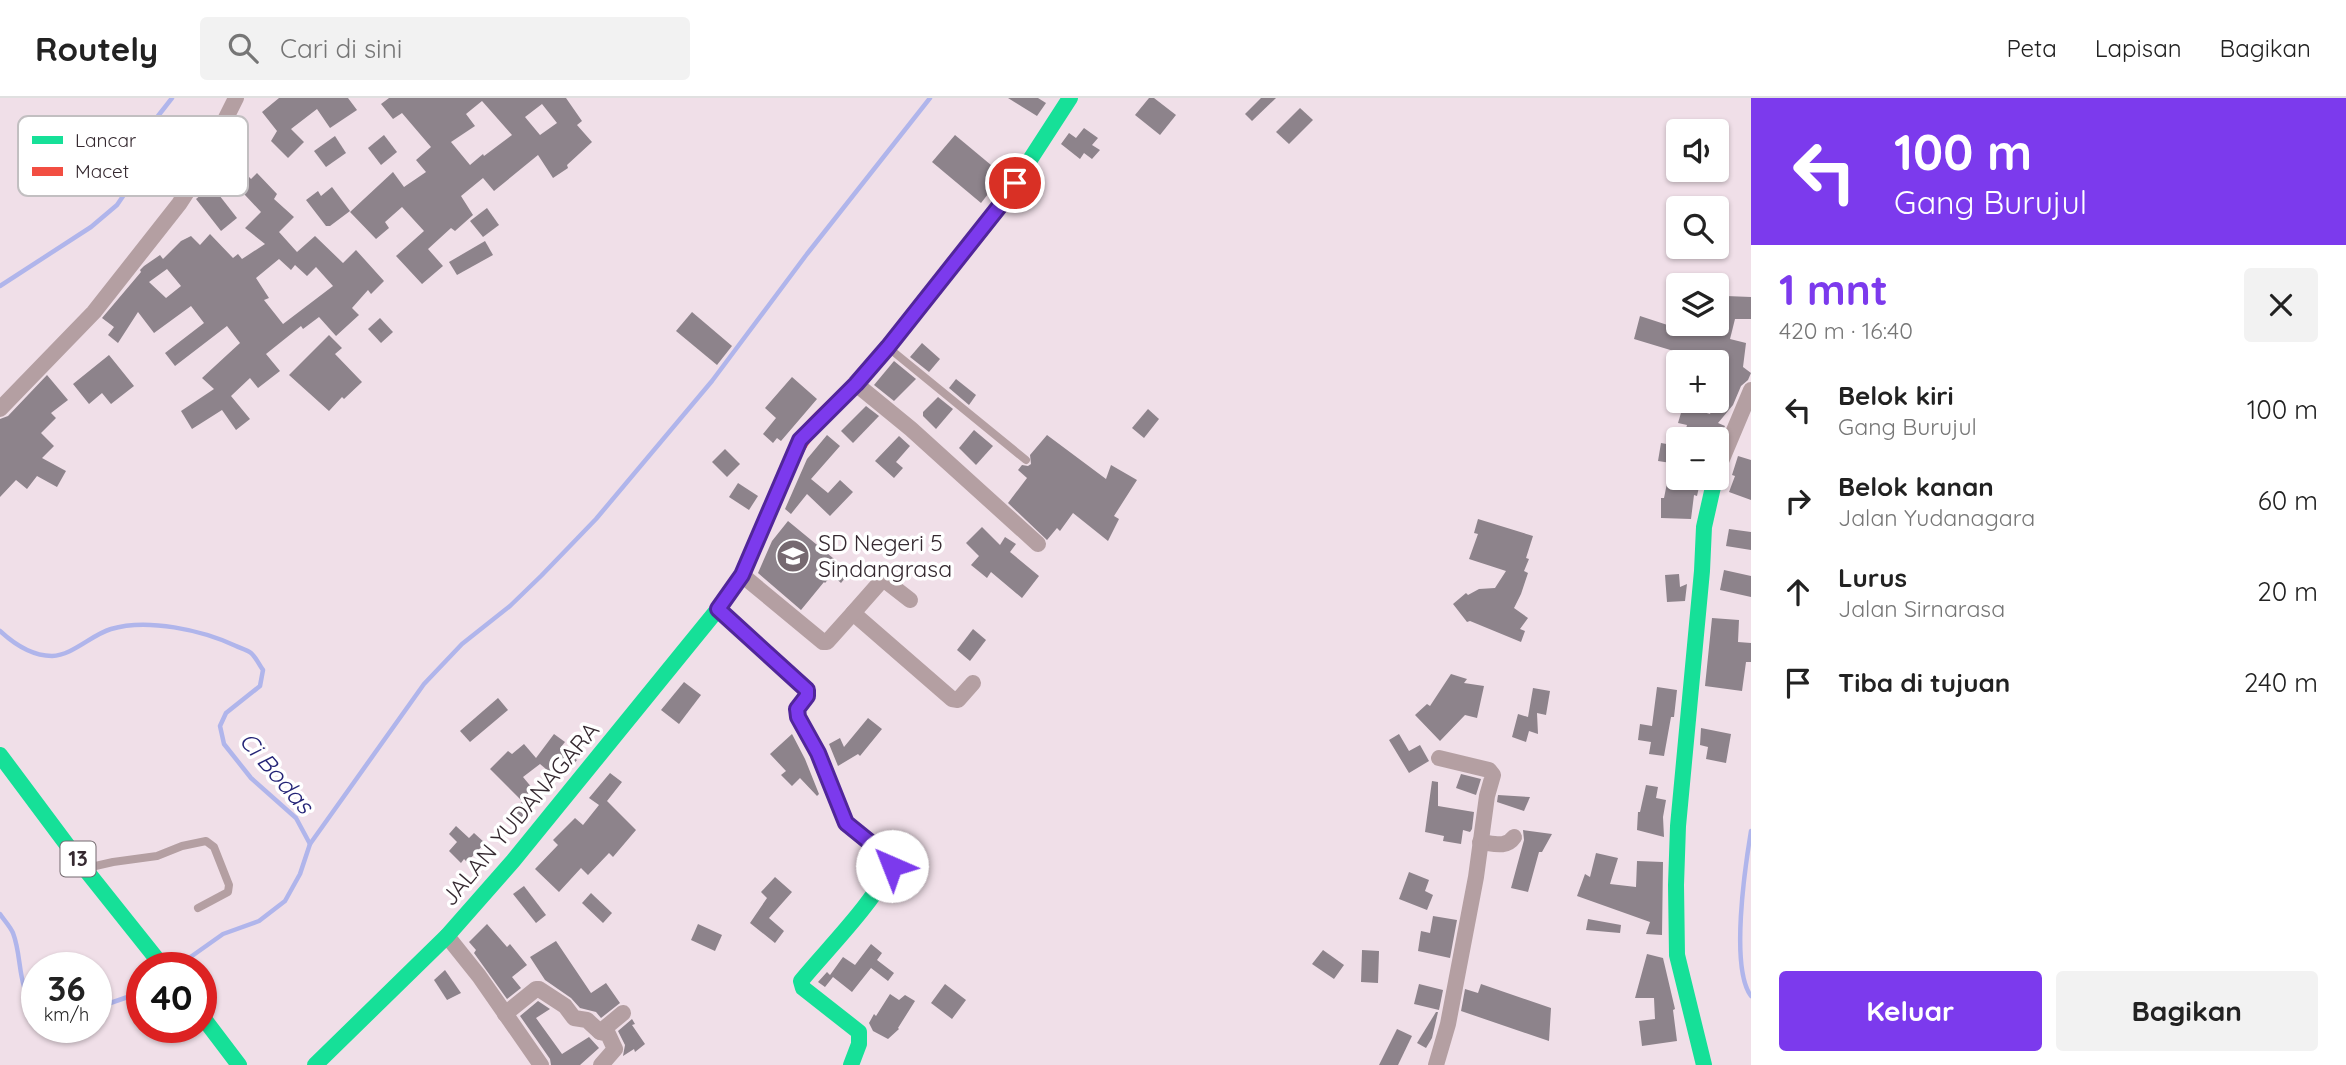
<!DOCTYPE html>
<html lang="id">
<head>
<meta charset="utf-8">
<style>
  body { margin:0; font-family:Quicksand,sans-serif; background:#f2f2f2; color:#222; height:100vh; display:flex; flex-direction:column; font-size:26px; white-space:nowrap }
  * { box-sizing:border-box; margin:0 }
  p { font-size:23px; color:#767676 }
  .icon { flex:none; width:38px; height:38px; fill:none; stroke:currentColor; stroke-width:2; stroke-linecap:round; stroke-linejoin:round }
  .map { position:relative; flex:1; overflow:hidden }
  .details { display:flex; flex-direction:column; background:#fff; width:595px }
  .details>* { flex:none }
  .guide { background:#7c3aed; color:#fff; overflow:hidden }
  .tools { position:absolute; left:1666px; top:21px; display:grid; gap:14px }
  .tools a { display:grid; place-items:center; width:63px; height:63px; border-radius:7px; background:#fff; box-shadow:0 2px 5px #0004; font-size:35px }
  .speed { position:absolute; left:21px; top:854px; display:flex; gap:14px; font-size:35px; font-weight:700; text-align:center }
  .speed>* { display:grid; place-content:center; width:91px; height:91px; border-radius:50%; background:#fff; box-shadow:0 2px 5px #0004; line-height:1 }
  .speed small { font-size:18px; font-weight:400 }
  .speed .limit { border:10px solid #d22; background:#fff; color:#111 }
  .pin { position:absolute; display:grid; place-items:center; width:60px; height:60px; color:#fff; margin:-30px; border:4px solid #fff; border-radius:50%; box-shadow:0 2px 7px #0007 }
  .me { position:absolute; width:77px; margin:-38px; rotate:316deg; stroke-linejoin:round; filter:drop-shadow(0 0 5px #0008) }
  .turn { display:flex; align-items:center; gap:24px; height:147px; padding:0 28px; font-size:32px }
  .turn .icon { width:91px; height:91px; stroke-width:2.5 }
  .turn b { display:block; font-size:49px; line-height:60px }
  .round { display:grid; place-items:center; flex:none; width:74px; height:74px; border-radius:7px; background:#f2f2f2 }
  .overview { display:flex; align-items:center; justify-content:space-between; height:119px; padding:0 28px }
  h1 { font-size:42px; font-weight:700; line-height:52px; color:#7c3aed }
  .button { display:flex; gap:14px; margin-top:auto; padding:14px 28px }
  .button a { flex:1; height:80px; border-radius:7px; background:#7c3aed; color:#fff; font-size:28px; font-weight:700; line-height:80px; text-align:center }
  .button a+a { background:#f2f2f2; color:#222 }
  ul { padding:0; list-style:none }
  li { display:flex; align-items:center; gap:21px; height:91px; padding:0 28px }
  li div { flex:1 }
  li b { display:block; font-size:26px }
  li em { font-style:normal }
  header { display:flex; align-items:center; gap:42px; box-sizing:border-box; height:98px; padding:0 35px; background:#fff; border-bottom:2px solid #e0e0e0 }
  header strong { font-size:33px }
  nav { display:flex; gap:38px; margin-inline-start:auto; font-size:24px }
  .search { width:490px; height:63px; background:#f2f2f2; display:flex; align-items:center; gap:18px; box-sizing:border-box; padding:0 24px; border-radius:7px; color:#767676; font-size:26px }
  main { display:flex; flex:1; min-height:0 }
  .map>svg:first-child { display:block }
  .lines { fill:none; stroke-linecap:round; stroke-linejoin:round }
  .stream { stroke:#b0b5eb; stroke-width:4.5 }
  .building { fill:#8d838b; fill-rule:evenodd }
  .lane { stroke:#b49fa2; stroke-width:8 }
  .street { stroke:#b49fa2; stroke-width:16 }
  .fast { stroke:#16e098; stroke-width:16 }
  .jam { stroke:#f24e42; stroke-width:16 }
  .route-casing { stroke:#51269a; stroke-width:18 }
  .route { stroke:#7c3aed; stroke-width:12 }
  .labels { text-anchor:middle; stroke-width:7; stroke-linejoin:round; paint-order:stroke }
  .shield { fill:#fff; stroke:#72696e; stroke-width:2 }
  .shield-label { font-size:21px; font-weight:bold; fill:#352930 }
  .poi-label { font-size:23px; fill:#352930; stroke:#fff; text-anchor:start }
  .street-label { font-size:23px; fill:#352930; stroke:#fff }
  .water-label { font-size:24px; font-style:italic; fill:#242477; stroke:#fff }
  .key { fill:#fff; stroke:#c2bfc1; stroke-width:2 }
  .key-label { font-size:19px; fill:#352930 }
</style>
</head>
<body>
<header>
<strong>Routely</strong>
<div class="search"><svg class="icon" aria-label="search" viewBox="0 0 24 24"><circle cx="10" cy="10" r="6"/><path d="M15 15l6 6"/></svg>Cari di sini</div>
<nav><a>Peta</a><a>Lapisan</a><a>Bagikan</a></nav>
</header>
<main>
<div class="map">
<svg width="1751" height="967" viewBox="0 0 1751 967">
  <rect width="100%" height="100%" fill="#f0dfe8"/>
  <g class="lines">
    <g class="stream">
      <polyline points="0,188 91,129 117,107 134,82 158,18 172,0"/>
      <path d="M0,533C14,546 32,558 52,558C73,557 91,537 111,531C147,520 202,532 236,548C240,550 247,552 251,555C256,559 259,567 263,572L260,588L226,615L220,628L224,646L251,680L296,720L310,746L300,776L285,803L259,823L223,836L175,870"/>
      <path d="M1751,733C1745,769 1730,870 1751,898"/>
      <polyline points="310,746 424,586 462,546 510,508 541,478 596,421 712,283 807,156 930,0"/>
      <path d="M0,816C4,822 10,828 13,835C23,861 16,890 37,910"/>
      <polyline points="96,910 142,894"/>
    </g>
  </g>
  <g class="building">
    <polygon points="279,0 348,0 357,12 330,30 317,11 291,31 304,44 288,60 271,43 277,33 262,14"/>
    <path d="M389,0H566L582,23L577,27L592,44L567,67L568,70L553,80L538,57L494,93L483,80L461,98L473,117L455,133L451,130L428,151L443,168L422,186L396,158L424,133L402,109L385,124L389,130L376,141L350,114L393,74L404,89L426,74L416,62L431,49L402,15L393,21L381,6ZM482,3L512,37L484,58L483,56L470,67L451,44L475,28L466,16ZM542,6L557,25L540,37L525,19Z"/>
    <polygon points="1008,0 1038,0 1046,5 1037,18"/>
    <polygon points="1149,0 1154,0 1176,17 1160,37 1135,17"/>
    <polygon points="1261,0 1276,0 1252,23 1245,16"/>
    <polygon points="1300,10 1313,22 1289,46 1276,34"/>
    <polygon points="1084,30 1098,40 1092,47 1100,52 1092,61 1084,55 1080,61 1061,46 1069,35 1076,40"/>
    <polygon points="384,37 397,54 381,67 368,50"/>
    <polygon points="955,37 1003,77 981,105 932,64"/>
    <polygon points="335,38 346,55 326,69 314,53"/>
    <path d="M225,54L251,81L257,75L277,96L274,101L294,119L279,134L297,154L315,138L343,165L356,152L384,183L371,196L368,192L352,210L359,217L336,238L319,219L303,231L301,228L266,256L280,273L258,290L250,280L231,298L250,321L236,332L222,312L192,331L181,313L214,291L202,280L240,245L227,228L175,268L165,255L204,225L191,208L154,235L138,214L118,245L108,237L114,229L102,220L141,174L140,172L144,168L160,157L163,161L181,143L191,138L200,147L210,136L233,160L238,156L242,161L265,146L245,130L261,114L215,65ZM279,161L291,172L295,167L307,178L316,169L333,188L283,226L264,202L269,200L256,180ZM167,171L181,188L166,200L149,184Z"/>
    <polygon points="212,88 237,120 221,133 196,101"/>
    <polygon points="332,89 350,113 330,128 326,128 306,102 318,93 321,98"/>
    <polygon points="487,110 499,127 483,139 470,123"/>
    <polygon points="485,143 493,157 457,177 449,164"/>
    <polygon points="1726,198 1751,199 1751,221 1735,221 1730,241 1746,245 1743,269 1751,275 1748,282 1741,288 1733,307 1718,325 1725,328 1719,341 1683,341 1687,327 1678,325 1683,308 1710,316 1715,303 1717,303 1722,284 1717,282 1717,264 1710,264 1634,241 1640,218 1695,236 1698,226 1725,230"/>
    <polygon points="692,214 732,248 717,267 676,233"/>
    <polygon points="380,220 393,234 381,245 368,231"/>
    <polygon points="329,237 342,250 335,256 362,284 344,301 342,299 329,313 289,277"/>
    <polygon points="922,245 940,261 929,274 910,259"/>
    <polygon points="109,257 134,288 111,306 102,295 89,306 73,286"/>
    <polygon points="894,263 916,281 894,303 874,287"/>
    <polygon points="47,277 68,302 51,315 56,320 41,335 54,348 42,360 66,373 57,389 37,378 27,391 16,382 0,399 0,321 8,318"/>
    <polygon points="792,279 817,301 781,343 777,340 773,345 763,336 776,320 765,310"/>
    <polygon points="956,281 976,297 969,307 949,290"/>
    <polygon points="938,299 953,311 936,331 923,318 923,314"/>
    <polygon points="866,308 879,318 853,345 841,333"/>
    <polygon points="1148,311 1159,321 1144,340 1132,330"/>
    <polygon points="974,332 993,348 976,367 959,350"/>
    <polygon points="827,337 840,348 811,381 828,395 840,382 853,394 830,418 807,396 791,416 785,411 807,361"/>
    <polygon points="1047,337 1106,381 1111,367 1137,382 1114,418 1119,421 1108,443 1073,415 1060,433 1057,430 1047,442 1008,405 1027,380 1018,372 1022,367 1028,368 1031,366 1030,357"/>
    <polygon points="899,338 910,348 896,364 903,370 894,380 875,363"/>
    <polygon points="1661,345 1678,348 1678,380 1701,380 1697,398 1694,397 1691,421 1661,420 1661,400 1664,400 1671,365 1658,363"/>
    <polygon points="725,351 740,366 727,379 712,364"/>
    <polygon points="1738,358 1751,362 1751,402 1729,394 1735,378 1732,377"/>
    <polygon points="738,385 758,398 749,412 729,399"/>
    <polygon points="1478,421 1533,438 1526,460 1529,461 1524,473 1528,475 1521,496 1514,510 1528,520 1520,531 1525,533 1521,544 1470,523 1467,524 1453,506 1466,495 1468,497 1479,491 1495,490 1506,473 1469,461 1478,436 1474,435"/>
    <polygon points="788,423 850,474 841,485 832,477 825,485 824,484 801,512 758,475 772,443"/>
    <polygon points="982,429 1000,447 1005,439 1016,446 1010,454 1039,478 1022,500 991,474 987,480 971,467 979,458 966,445"/>
    <polygon points="1729,431 1751,434 1751,452 1726,448"/>
    <polygon points="1724,472 1751,478 1751,499 1720,492"/>
    <polygon points="1679,476 1680,489 1687,486 1685,503 1667,504 1665,477"/>
    <polygon points="1712,520 1739,522 1738,544 1751,545 1751,564 1746,564 1742,593 1705,588"/>
    <polygon points="973,531 986,542 970,563 957,552"/>
    <polygon points="1451,576 1467,581 1464,585 1484,588 1477,620 1465,617 1440,643 1415,617 1427,606 1430,608"/>
    <polygon points="684,584 701,597 679,626 661,612"/>
    <polygon points="1657,589 1677,592 1674,619 1671,619 1664,658 1649,656 1651,644 1638,642 1640,626 1652,628"/>
    <polygon points="1533,590 1550,593 1546,617 1537,615 1538,636 1529,633 1526,644 1512,639 1518,616 1528,619"/>
    <polygon points="498,600 508,612 470,644 460,633"/>
    <polygon points="868,620 882,631 860,658 858,656 838,668 829,646 840,640 844,649"/>
    <polygon points="1701,630 1731,636 1726,665 1706,661 1708,649 1700,647"/>
    <polygon points="554,636 565,644 561,649 577,662 560,683 540,666 523,679 533,691 521,702 490,671 508,653 512,656 524,646 536,660"/>
    <polygon points="792,636 805,661 819,696 817,698 800,680 792,688 781,677 786,673 770,656"/>
    <polygon points="1399,636 1409,653 1420,647 1429,663 1409,675 1389,642"/>
    <polygon points="610,675 622,684 607,703 636,732 613,759 609,755 588,777 581,770 559,794 535,771 558,747 553,742 575,720 583,727 599,707 589,700"/>
    <polygon points="1461,676 1481,681 1476,697 1456,690"/>
    <polygon points="1432,683 1438,684 1438,708 1474,714 1472,731 1470,734 1463,732 1461,746 1443,743 1444,738 1425,734"/>
    <polygon points="1646,687 1658,689 1656,700 1666,702 1663,719 1664,739 1637,732 1638,714 1640,714"/>
    <polygon points="1498,697 1530,699 1524,713 1497,704"/>
    <polygon points="525,701 535,711 516,729 506,719"/>
    <polygon points="456,728 469,740 474,735 485,745 467,764 464,761 461,765 449,753 457,744 449,736"/>
    <polygon points="1523,732 1552,736 1542,754 1539,754 1528,794 1511,790 1524,742"/>
    <polygon points="1596,755 1618,760 1610,786 1636,789 1637,763 1663,764 1662,837 1646,836 1650,824 1577,798 1585,776 1590,779"/>
    <polygon points="1409,774 1429,782 1425,793 1433,797 1427,812 1399,801"/>
    <polygon points="775,779 792,794 769,820 784,833 775,845 750,825 767,800 761,794"/>
    <polygon points="524,788 546,817 536,825 513,796"/>
    <polygon points="591,795 612,815 603,825 582,805"/>
    <polygon points="1433,818 1457,822 1450,860 1418,853 1421,833 1430,835"/>
    <polygon points="1588,821 1621,827 1620,835 1586,832"/>
    <polygon points="487,826 507,849 510,846 527,867 512,879 521,890 507,901 474,855 476,852 469,844"/>
    <polygon points="698,826 722,837 715,853 691,842"/>
    <polygon points="556,843 591,895 606,885 620,905 601,920 596,914 580,910 571,900 545,882 530,859"/>
    <polygon points="871,846 882,855 877,862 894,875 888,883 871,870 852,894 833,879 825,889 818,884 827,874 830,877 843,859 855,867"/>
    <polygon points="1323,852 1344,867 1334,881 1312,866"/>
    <polygon points="1362,852 1379,853 1378,885 1361,884"/>
    <polygon points="1647,856 1663,860 1675,911 1673,912 1677,943 1642,948 1639,923 1655,921 1654,900 1635,900"/>
    <polygon points="445,872 461,895 447,902 434,882"/>
    <polygon points="945,886 966,902 952,921 931,905"/>
    <polygon points="1419,886 1443,892 1439,912 1414,906"/>
    <polygon points="1481,886 1551,910 1549,943 1461,913 1465,891 1478,895"/>
    <polygon points="890,896 899,902 905,897 915,903 898,930 899,931 888,941 873,933 869,925 874,916 876,918"/>
    <polygon points="538,903 550,911 536,920 562,956 589,939 599,950 580,967 551,967 550,961 520,918"/>
    <polygon points="1436,914 1438,914 1432,940 1426,950 1417,945"/>
    <polygon points="632,921 635,926 632,927 645,946 635,954 634,951 623,958 625,947 618,933"/>
    <polygon points="1397,931 1412,938 1398,967 1379,967"/>
  </g>
  <g class="lines">
    <g class="lane">
      <polyline points="890,251 1026,362"/>
      <polyline points="91,769 113,764 157,758 182,748 206,743 214,749 229,787 228,794 198,810"/>
    </g>
    <g class="street">
      <polyline points="856,286 911,331 1038,446"/>
      <polyline points="0,311 94,214 179,106 196,80 236,0"/>
      <polyline points="1717,373 1751,292"/>
      <polyline points="742,477 823,544 827,544 853,515 952,601 958,602 973,585"/>
      <polyline points="853,515 883,481 910,502"/>
      <path d="M1480,744C1492,745 1506,751 1514,739"/>
      <polyline points="447,838 479,878 541,967"/>
      <polyline points="505,916 536,891 539,891 565,908 574,920 587,922 600,934 623,915"/>
      <polyline points="600,934 608,936 615,951 601,967"/>
      <polyline points="1436,967 1448,926 1476,779 1487,698 1493,677 1489,672 1439,660"/>
    </g>
    <g class="fast">
      <polyline points="978,136 1002,105 1070,0"/>
      <path d="M718,511L807,592V598L798,611V619L818,655L846,725L892,764C877,802 828,850 801,883L803,890L859,934V946L851,967"/>
      <polyline points="0,657 85,771 164,870"/>
      <polyline points="201,917 239,967"/>
      <polyline points="315,967 447,838 513,763 718,511 742,477 794,356"/>
      <polyline points="1704,967 1677,857 1676,787 1678,728 1702,473 1704,429 1715,380"/>
    </g>
    <path class="jam" d="M794,356C807,327 837,307 858,284C900,236 938,185 978,136"/>
  </g>
  <g class="lines">
    <defs>
      <polyline id="route" points="892,768 888,759 846,725 818,655 798,619 797,611 807,598 807,592 718,511 742,477 800,342 856,286 888,249 1002,105 1015,85"/>
    </defs>
    <use href="#route" class="route-casing"/>
    <use href="#route" class="route"/>
  </g>
  <defs>
    <symbol id="school-disc" viewBox="-11 -11 22 22"><circle r="9.5" fill="#766970" stroke="#fff"/><path d="M0-5L7-2L0 1L-7-2ZM-4 1L0 2.5L4 1V4Q0 6-4 4Z" fill="#fff"/></symbol>
  </defs>
  <g fill-rule="evenodd">
    <use href="#school-disc" x="774" y="439" width="38" height="38"/>
  </g>
  <g class="labels">
    <rect class="shield" x="60.5" y="743.5" width="35" height="35" rx="5"/>
    <g class="shield-label">
      <text x="78" y="768">13</text>
    </g>
    <g class="poi-label">
      <text x="818" y="453">SD Negeri 5<tspan x="818" dy="26">Sindangrasa</tspan></text>
    </g>
    <g class="street-label">
      <text transform="translate(520 716) rotate(-50)" y="8">JALAN YUDANAGARA</text>
    </g>
    <g class="water-label">
      <text transform="translate(276 675) rotate(49)" y="8">Ci Bodas</text>
    </g>
  </g>
  <rect x="18" y="18" width="230" height="80" rx="10" class="key"/>
  <rect x="32" y="38" width="31" height="8" fill="#16e098"/>
  <rect x="32" y="69" width="31" height="9" fill="#f24e42"/>
  <g class="key-label">
    <text x="75" y="49">Lancar</text>
    <text x="75" y="80">Macet</text>
  </g>
</svg>
<div class="tools">
<a><svg class="icon" aria-label="sound" viewBox="0 0 24 24"><path d="M4 9h4l5-4v14l-5-4H4zM17 9q2 3 0 6"/></svg></a>
<a><svg class="icon" aria-label="search" viewBox="0 0 24 24"><circle cx="10" cy="10" r="6"/><path d="M15 15l6 6"/></svg></a>
<a><svg class="icon" aria-label="layers" viewBox="0 0 24 24"><path d="M12 4l9 5-9 5-9-5zM3 14l9 5 9-5"/></svg></a>
<a>+</a>
<a>−</a>
</div>
<div class="speed"><div>36<small>km/h</small></div><div class="limit">40</div></div>
<div class="pin" style="left:1015px;top:85px;background:#d93025"><svg class="icon" aria-label="arrive" viewBox="0 0 24 24"><path d="M6 21V4h12l-3 4 3 4H6"/></svg></div>
<svg class="me" style="left:892px;top:768px" viewBox="-20 -20 40 40"><circle r="19" fill="#fff"/><path d="M0-13L10 11 0 6-10 11z" fill="#7c3aed"/></svg>
</div>
<section class="details">
<div class="guide">
<div class="turn"><svg class="icon" aria-label="left" viewBox="0 0 24 24"><path d="M17 20v-9H6M10 6l-5 5 5 5"/></svg><div><b>100 m</b>Gang Burujul</div></div>
</div>
<div class="overview"><div><h1>1 mnt</h1><p>420 m · 16:40</p></div><a class="round"><svg class="icon" aria-label="close" viewBox="0 0 24 24"><path d="M6 6l12 12M18 6L6 18"/></svg></a></div>
<ul>
<li><svg class="icon" aria-label="left" viewBox="0 0 24 24"><path d="M17 20v-9H6M10 6l-5 5 5 5"/></svg><div><b>Belok kiri</b><p>Gang Burujul</p></div><em>100 m</em></li>
<li><svg class="icon" aria-label="right" viewBox="0 0 24 24"><path d="M7 20v-9h11M14 6l5 5-5 5"/></svg><div><b>Belok kanan</b><p>Jalan Yudanagara</p></div><em>60 m</em></li>
<li><svg class="icon" aria-label="ahead" viewBox="0 0 24 24"><path d="M12 20V5M6 11l6-6 6 6"/></svg><div><b>Lurus</b><p>Jalan Sirnarasa</p></div><em>20 m</em></li>
<li><svg class="icon" aria-label="arrive" viewBox="0 0 24 24"><path d="M6 21V4h12l-3 4 3 4H6"/></svg><div><b>Tiba di tujuan</b></div><em>240 m</em></li>
</ul>
<div class="button"><a>Keluar</a><a>Bagikan</a></div>
</section>
</main>
</body>
</html>
